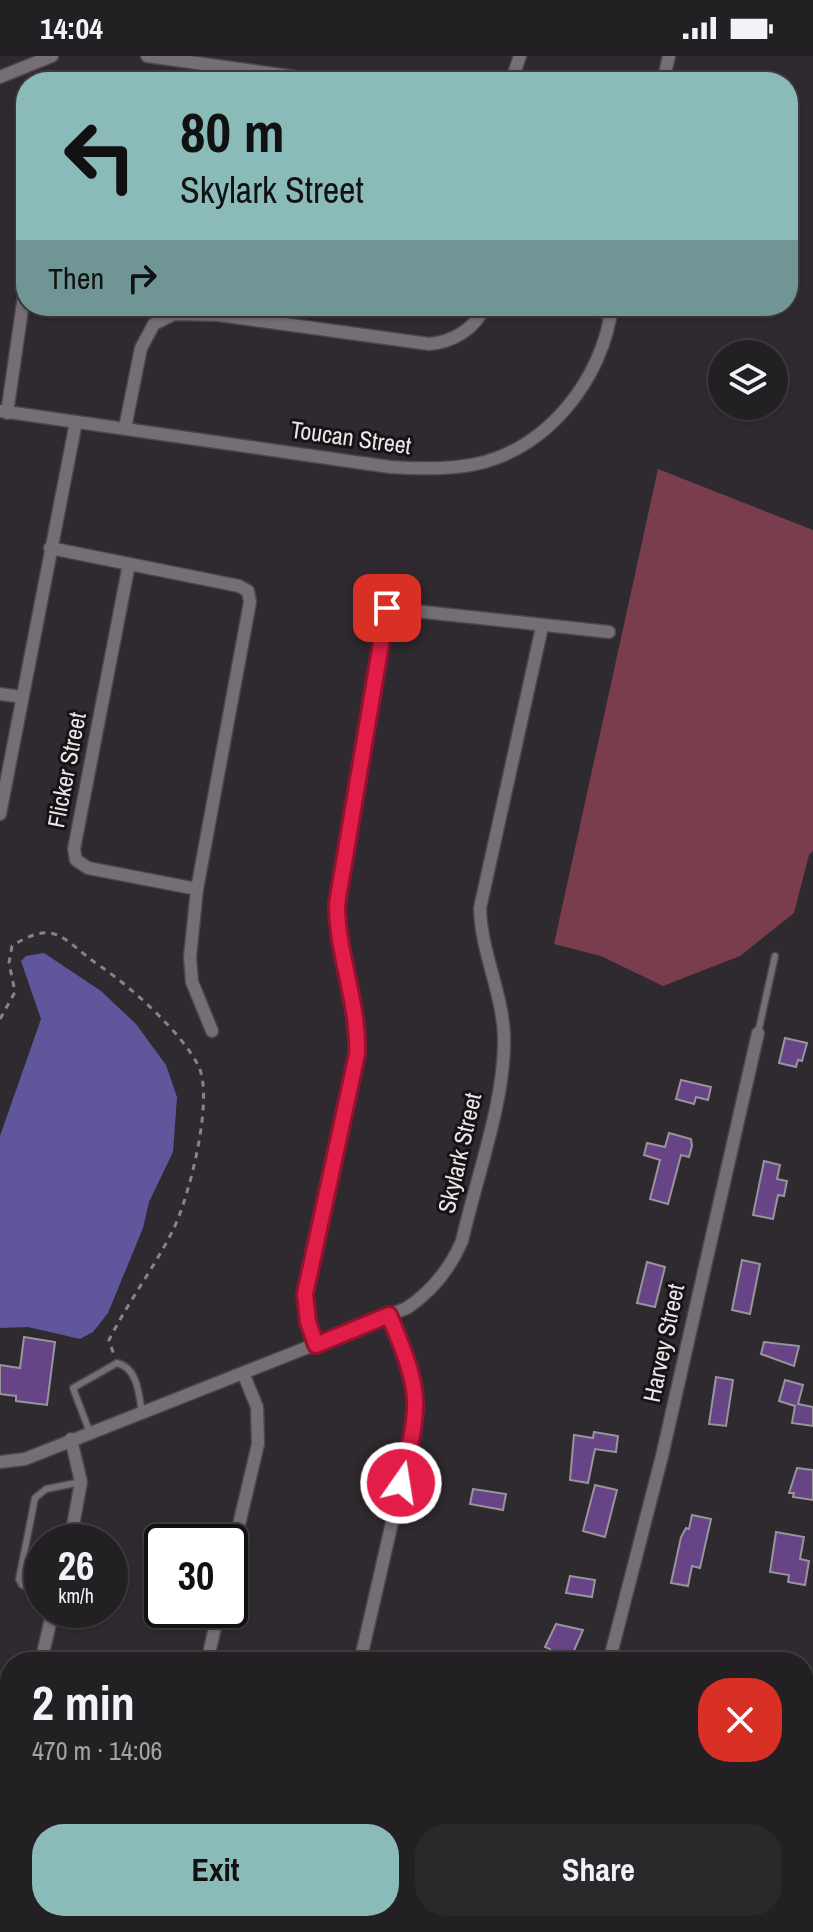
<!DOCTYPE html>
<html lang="en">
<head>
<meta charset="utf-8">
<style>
  body { margin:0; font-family:"Archivo Narrow",sans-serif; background:#2b282b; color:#f1f3f6; height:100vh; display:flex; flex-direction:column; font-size:30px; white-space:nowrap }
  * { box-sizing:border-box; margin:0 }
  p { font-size:26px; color:#a3a3a6 }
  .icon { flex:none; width:44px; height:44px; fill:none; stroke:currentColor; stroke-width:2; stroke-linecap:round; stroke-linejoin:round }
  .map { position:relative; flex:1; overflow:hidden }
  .drawer { position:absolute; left:0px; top:1596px; width:814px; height:280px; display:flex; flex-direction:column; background:#232023; border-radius:32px 32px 0 0; box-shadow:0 2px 6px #0004,0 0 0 2px #403e41 }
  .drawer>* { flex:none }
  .banner { position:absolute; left:16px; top:16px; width:782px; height:244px; border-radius:32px; box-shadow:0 2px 6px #0004,0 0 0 2px #403e41; background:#8bbbb9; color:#111; overflow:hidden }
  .controls { position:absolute; left:708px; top:284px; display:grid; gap:16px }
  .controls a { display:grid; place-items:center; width:80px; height:80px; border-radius:50%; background:#232023; box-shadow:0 2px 6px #0004,0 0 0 2px #403e41; font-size:40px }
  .speed { position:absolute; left:24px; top:1468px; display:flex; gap:16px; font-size:40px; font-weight:700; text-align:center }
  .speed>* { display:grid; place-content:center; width:104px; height:104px; border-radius:50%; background:#232023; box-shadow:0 2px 6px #0004,0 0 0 2px #403e41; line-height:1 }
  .speed small { font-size:20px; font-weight:400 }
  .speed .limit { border:4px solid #111; border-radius:12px; background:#fff; color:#111 }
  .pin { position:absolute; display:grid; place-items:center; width:68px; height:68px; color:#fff; margin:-34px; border-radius:16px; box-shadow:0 4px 12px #0006 }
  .me { position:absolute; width:88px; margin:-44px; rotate:13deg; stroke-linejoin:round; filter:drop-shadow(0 0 6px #0008) }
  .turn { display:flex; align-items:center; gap:28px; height:168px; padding:0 32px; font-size:36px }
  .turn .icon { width:104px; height:104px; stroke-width:2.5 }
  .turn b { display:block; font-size:56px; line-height:68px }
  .then { display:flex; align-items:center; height:76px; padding:0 32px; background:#0003; gap:16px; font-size:30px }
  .round { display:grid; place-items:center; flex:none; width:84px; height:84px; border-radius:32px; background:#2b282b }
  .overview { display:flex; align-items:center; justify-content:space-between; height:136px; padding:0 32px }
  h1 { font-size:48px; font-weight:700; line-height:60px }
  .button { display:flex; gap:16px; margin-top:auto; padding:16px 32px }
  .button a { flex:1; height:92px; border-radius:32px; background:#8bbbb9; color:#111; font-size:32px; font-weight:700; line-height:92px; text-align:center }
  .button a+a { background:#2b282b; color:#f1f3f6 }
  .status { display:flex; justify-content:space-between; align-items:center; height:56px; padding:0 40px; background:#232023; direction:ltr }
  .status svg { height:22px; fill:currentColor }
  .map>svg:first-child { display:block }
  .green { fill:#793d4d }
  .water { fill:#60569b }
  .building { fill:#674485; stroke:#98949c; stroke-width:2 }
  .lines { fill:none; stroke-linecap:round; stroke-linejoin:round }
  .lane-casing { stroke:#494549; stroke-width:9 }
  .street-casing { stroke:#494549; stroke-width:15 }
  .secondary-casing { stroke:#494549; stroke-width:21 }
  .path { stroke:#888388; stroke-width:3; stroke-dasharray:6 6; stroke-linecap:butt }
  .lane { stroke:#756e75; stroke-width:6 }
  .street { stroke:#756e75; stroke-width:12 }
  .secondary { stroke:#8f7185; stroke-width:18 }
  .route-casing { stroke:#92132f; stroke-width:20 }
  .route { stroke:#e11d48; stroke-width:14 }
  .labels { text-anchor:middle; stroke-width:6; stroke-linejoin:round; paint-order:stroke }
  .street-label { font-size:24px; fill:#e9e5e9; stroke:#161316 }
</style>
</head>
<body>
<div class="status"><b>14:04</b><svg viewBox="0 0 49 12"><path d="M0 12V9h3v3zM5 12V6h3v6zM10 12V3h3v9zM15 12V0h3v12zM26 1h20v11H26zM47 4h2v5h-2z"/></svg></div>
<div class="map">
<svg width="813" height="1876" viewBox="0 0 813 1876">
  <rect width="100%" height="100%" fill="#2f2a2f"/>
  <polygon class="green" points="658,413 813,474 813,795 809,799 794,857 740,900 663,930 601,900 554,888"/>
  <polygon class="water" points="44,897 101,935 136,968 166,1009 177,1041 173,1096 149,1146 143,1172 108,1257 93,1276 80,1283 28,1271 0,1272 0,1080 41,963 21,905 26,900"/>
  <g class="building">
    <polygon points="785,982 807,987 802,1005 798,1004 796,1011 779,1007"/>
    <polygon points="681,1024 711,1031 708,1044 696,1041 694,1048 676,1043"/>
    <polygon points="669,1077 691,1083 692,1090 689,1101 681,1099 668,1148 650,1143 660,1104 644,1099 647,1087 665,1091"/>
    <polygon points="764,1105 780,1109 777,1123 787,1125 784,1140 778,1139 773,1163 753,1159"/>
    <polygon points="742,1204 760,1208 750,1258 732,1254"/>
    <polygon points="647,1206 665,1211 655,1251 637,1247"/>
    <polygon points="24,1281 55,1286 47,1349 16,1345 16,1340 0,1338 0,1309 20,1312"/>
    <polygon points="764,1286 799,1290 794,1310 761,1298"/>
    <polygon points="716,1321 733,1324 726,1370 709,1368"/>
    <polygon points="785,1324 803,1329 798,1348 813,1351 813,1370 792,1367 795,1350 779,1345"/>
    <polygon points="594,1376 618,1380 616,1396 595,1393 588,1427 570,1424 574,1379 593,1382"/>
    <polygon points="797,1412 813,1414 813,1444 793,1441 794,1437 789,1437"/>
    <polygon points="595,1429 617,1434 605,1481 583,1475"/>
    <polygon points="473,1433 506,1438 503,1454 470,1448"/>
    <polygon points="692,1459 711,1463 700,1512 692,1510 688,1530 671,1527 681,1481 686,1472 689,1473"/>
    <polygon points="776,1476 804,1481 800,1503 809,1505 805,1529 788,1526 789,1519 770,1516"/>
    <polygon points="570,1520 595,1524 592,1541 566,1537"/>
    <polygon points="556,1568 583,1574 569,1606 548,1602 550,1593 545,1591"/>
  </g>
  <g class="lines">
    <defs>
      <g id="lane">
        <polyline points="758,977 775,900"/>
        <path d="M90,1377L73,1332L117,1307C138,1312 139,1339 142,1357"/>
        <polyline points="42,1536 22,1529 19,1523 35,1442 46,1433 81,1426"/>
      </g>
      <g id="street">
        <polyline points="147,0 332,26"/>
        <polyline points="0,21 52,0"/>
        <polyline points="511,26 520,0"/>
        <polyline points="663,26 669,0"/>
        <polyline points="571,250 611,257"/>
        <path d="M0,355L390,411C418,413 447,414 476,408C549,392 603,322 612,250"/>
        <polyline points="7,357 26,226"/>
        <path d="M125,372L141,292L154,268L174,258L219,259L429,288C453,286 475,273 485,250"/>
        <polyline points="50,492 239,530 248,535 250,546 197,833 190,901 192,926 212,975"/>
        <polyline points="129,508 74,793 76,804 88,812 197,833"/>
        <polyline points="0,638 22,641"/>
        <polyline points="0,758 76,366"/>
        <polyline points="316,1289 305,1248 306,1228 357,998 356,967 340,896 337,848 387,552 609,576"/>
        <path d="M0,1406L25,1403L407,1252C432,1235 450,1213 462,1185C476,1122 506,1043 504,979C502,935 481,896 480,852L542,571"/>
        <polyline points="70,1486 81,1426 71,1383"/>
        <polyline points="230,1507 258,1388 257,1351 243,1317"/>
        <polyline points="41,1606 53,1554"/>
        <polyline points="207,1606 219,1554"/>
        <polyline points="360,1606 418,1353 415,1325 389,1259"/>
        <polyline points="609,1606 662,1400 758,977"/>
        <polyline points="0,1644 10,1645"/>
        <polyline points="445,1876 445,1866"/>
        <polyline points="609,1876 611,1866"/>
        <polyline points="808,1876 813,1848"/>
      </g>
      <g id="secondary">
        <polyline points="0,1769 10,1770"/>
        <polyline points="726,1866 796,1876"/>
      </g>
    </defs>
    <use href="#lane" class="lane-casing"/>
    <use href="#street" class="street-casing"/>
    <use href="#secondary" class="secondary-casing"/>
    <g class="path">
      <path d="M0,963L15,936L9,907L12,890C57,861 63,885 100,910C131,931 181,976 198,1009C215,1041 189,1142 173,1174C154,1212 128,1246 109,1284L114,1299"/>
      <polyline points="0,1800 10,1802"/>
      <polyline points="525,1866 597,1876"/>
    </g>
    <use href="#lane" class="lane"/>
    <use href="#street" class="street"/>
    <use href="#secondary" class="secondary"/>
  </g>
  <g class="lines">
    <defs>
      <path id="route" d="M387,552L337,848C337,899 359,947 357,998L305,1238L308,1266L316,1289L389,1259C422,1338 421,1345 401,1427"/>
    </defs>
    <use href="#route" class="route-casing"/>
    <use href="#route" class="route"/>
  </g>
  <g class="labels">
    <g class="street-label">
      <text transform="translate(351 382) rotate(8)" y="8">Toucan Street</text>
      <text transform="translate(67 714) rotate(-79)" y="8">Flicker Street</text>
      <text transform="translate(460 1097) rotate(-77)" y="8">Skylark Street</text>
      <text transform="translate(664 1287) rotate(-78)" y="8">Harvey Street</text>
    </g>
  </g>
</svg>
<div class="controls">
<a><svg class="icon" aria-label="layers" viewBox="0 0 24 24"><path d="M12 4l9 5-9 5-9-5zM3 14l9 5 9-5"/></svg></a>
</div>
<div class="speed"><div>26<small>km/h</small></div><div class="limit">30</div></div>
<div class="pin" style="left:387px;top:552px;background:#d93025"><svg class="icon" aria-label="arrive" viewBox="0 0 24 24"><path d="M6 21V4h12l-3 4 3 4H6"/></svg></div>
<svg class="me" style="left:401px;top:1427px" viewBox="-20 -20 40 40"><circle r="17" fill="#e11d48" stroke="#fff" stroke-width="3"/><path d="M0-11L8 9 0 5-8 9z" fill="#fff"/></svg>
<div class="banner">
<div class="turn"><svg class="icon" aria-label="left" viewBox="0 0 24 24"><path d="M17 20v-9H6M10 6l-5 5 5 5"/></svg><div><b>80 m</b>Skylark Street</div></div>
<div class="then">Then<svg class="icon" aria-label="right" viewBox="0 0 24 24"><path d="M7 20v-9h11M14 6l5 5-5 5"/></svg></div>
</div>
<section class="drawer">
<div class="overview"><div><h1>2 min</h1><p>470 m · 14:06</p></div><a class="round" style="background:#d93025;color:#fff"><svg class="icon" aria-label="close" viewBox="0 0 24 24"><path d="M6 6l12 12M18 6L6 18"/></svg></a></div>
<div class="button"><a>Exit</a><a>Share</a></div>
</section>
</div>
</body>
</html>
